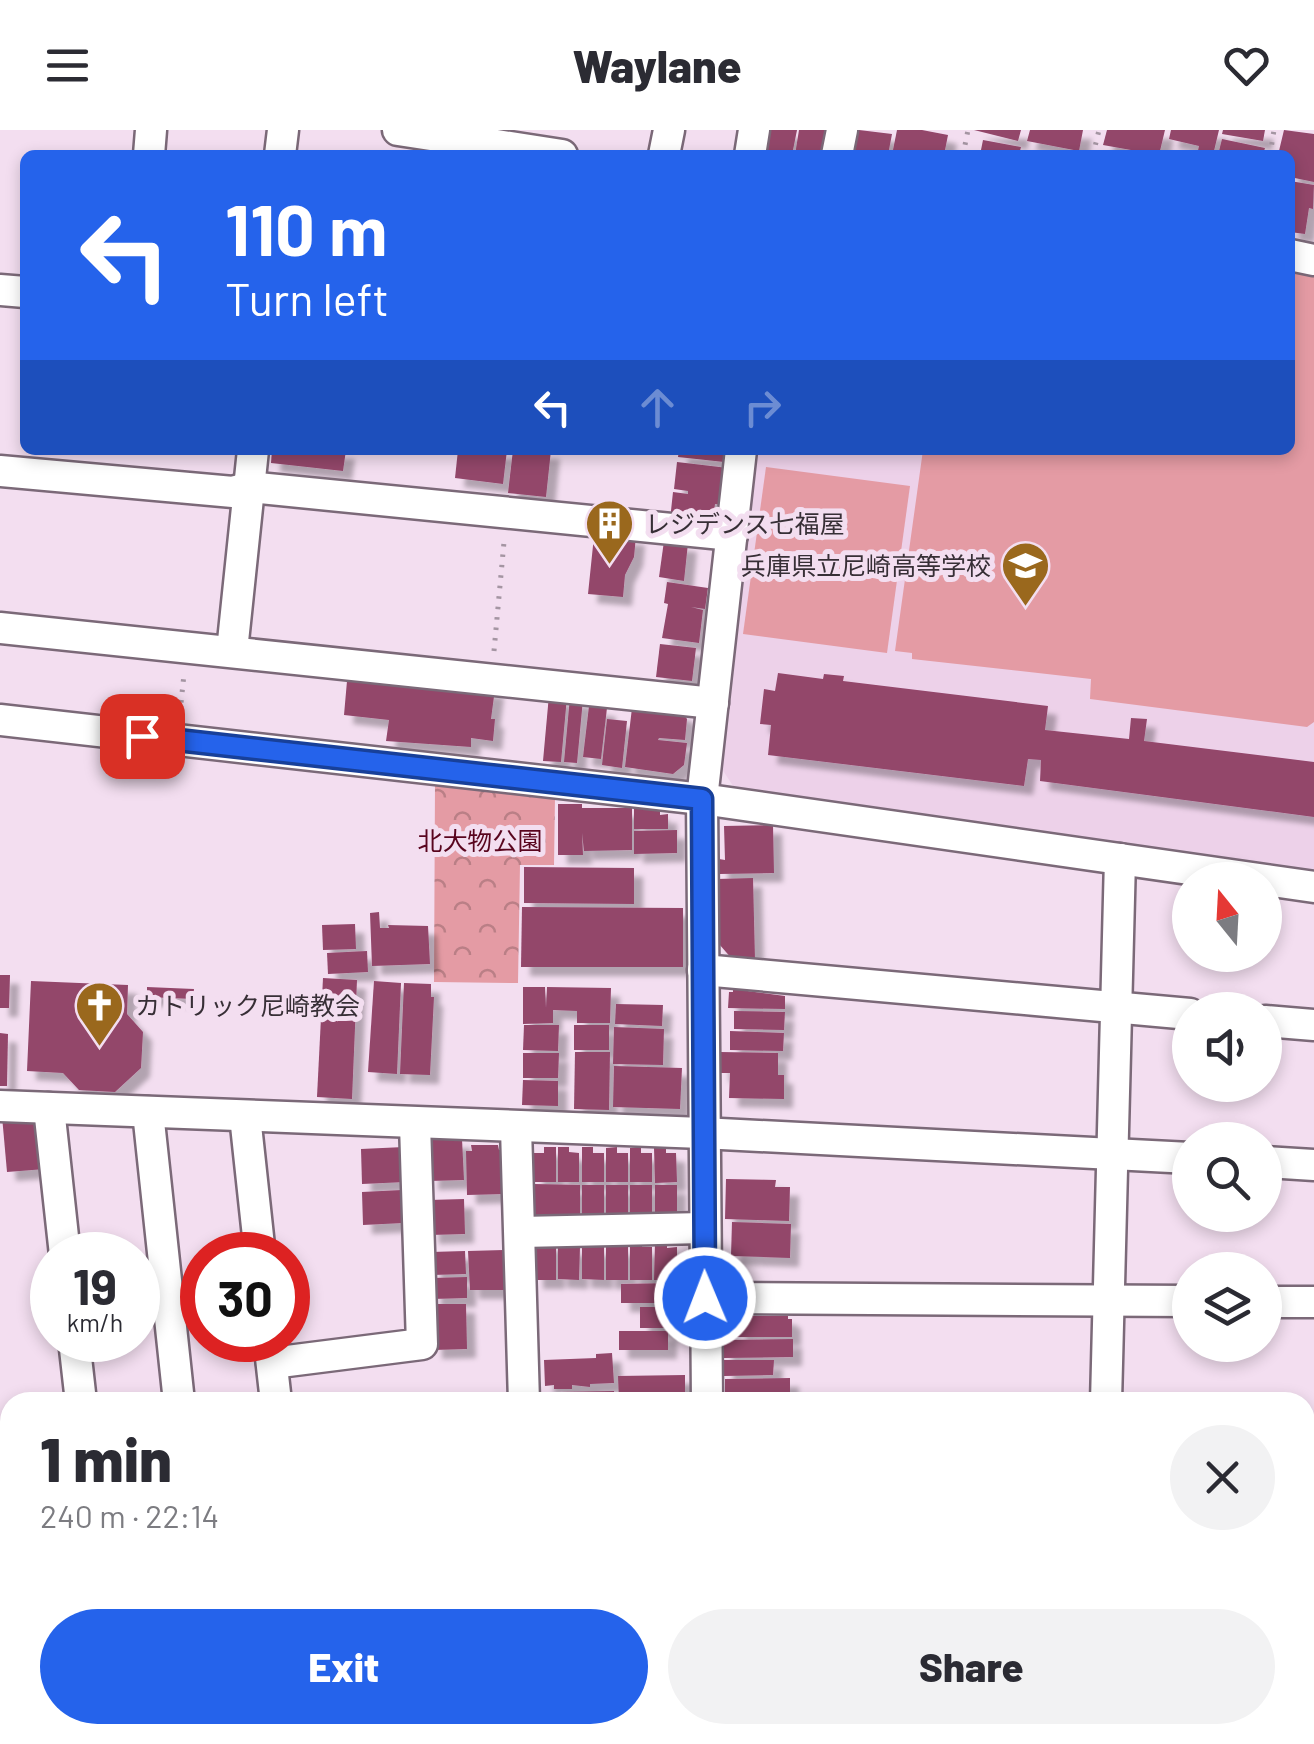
<!DOCTYPE html>
<html lang="en">
<head>
<meta charset="utf-8">
<style>
  body { margin:0; font-family:Barlow,"Noto Sans JP",sans-serif; background:#f2f2f3; color:#2b2b33; height:100vh; display:flex; flex-direction:column; font-size:38px; white-space:nowrap }
  * { box-sizing:border-box; margin:0 }
  p { font-size:32px; color:#7c7c81 }
  .icon { flex:none; width:55px; height:55px; fill:none; stroke:currentColor; stroke-width:2; stroke-linecap:round; stroke-linejoin:round }
  .map { position:relative; flex:1; overflow:hidden }
  .details { position:absolute; left:0px; top:1262px; width:1315px; height:352px; display:flex; flex-direction:column; background:#fff; border-radius:30px 30px 0 0; box-shadow:0 5px 15px #0003 }
  .details>* { flex:none }
  .top-card { position:absolute; left:20px; top:20px; width:1275px; height:305px; border-radius:15px; box-shadow:0 5px 15px #0003; background:#2563eb; color:#fff; overflow:hidden }
  .needle { width:65px; rotate:342deg }
  .controls { position:absolute; left:1172px; top:732px; display:grid; gap:20px }
  .controls a { display:grid; place-items:center; width:110px; height:110px; border-radius:50%; background:#fff; box-shadow:0 5px 15px #0003; font-size:50px }
  .speed { position:absolute; left:30px; top:1102px; display:flex; gap:20px; font-size:50px; font-weight:700; text-align:center }
  .speed>* { display:grid; place-content:center; width:130px; height:130px; border-radius:50%; background:#fff; box-shadow:0 5px 15px #0003; line-height:1 }
  .speed small { font-size:25px; font-weight:400 }
  .speed .limit { border:15px solid #d22; background:#fff; color:#111 }
  .pin { position:absolute; display:grid; place-items:center; width:85px; height:85px; color:#fff; margin:-42px; border-radius:20px; box-shadow:0 5px 15px #0006 }
  .me { position:absolute; width:110px; margin:-55px; rotate:359deg; stroke-linejoin:round; filter:drop-shadow(0 0 8px #0008) }
  .turn { display:flex; align-items:center; gap:35px; height:210px; padding:0 40px; font-size:45px }
  .turn .icon { width:130px; height:130px; stroke-width:2.5 }
  .turn b { display:block; font-size:70px; line-height:85px }
  .lanes { display:flex; align-items:center; height:95px; padding:0 40px; background:#0003; justify-content:center; gap:50px; direction:ltr }
  .lanes .off { opacity:.35 }
  .round { display:grid; place-items:center; flex:none; width:105px; height:105px; border-radius:52px; background:#f2f2f3 }
  .headline { display:flex; align-items:center; justify-content:space-between; height:170px; padding:0 40px }
  h1 { font-size:60px; font-weight:800; line-height:75px }
  .button { display:flex; gap:20px; margin-top:auto; padding:20px 40px }
  .button a { flex:1; height:115px; border-radius:60px; background:#2563eb; color:#fff; font-size:40px; font-weight:800; line-height:115px; text-align:center }
  .button a+a { background:#f2f2f3; color:#2b2b33 }
  header { display:flex; justify-content:space-between; align-items:center; height:130px; padding:0 40px; background:#fff; font-size:45px; font-weight:800 }
  .map>svg:first-child { display:block }
  .built { fill:#edd1e9 }
  .forest { fill:url(#forest-crowns) }
  .garden { fill:#e49ba4 }
  .building { fill:#93466b; filter:url(#shadow) }
  .lines { fill:none; stroke-linecap:round; stroke-linejoin:round }
  .minor-casing { stroke:#7b6978; stroke-width:35 }
  .path { stroke:#a495a2; stroke-width:5; stroke-dasharray:2.5 8; stroke-linecap:butt }
  .minor { stroke:#fff; stroke-width:30 }
  .route-casing { stroke:#184099; stroke-width:25 }
  .route { stroke:#2563eb; stroke-width:18 }
  .labels { text-anchor:middle; stroke-width:10; stroke-linejoin:round; paint-order:stroke }
  .poi-label { font-size:25px; fill:#372f36; stroke:#f3def0; text-anchor:start }
  .park-label { font-size:25px; fill:#59051e; stroke:#f3def0 }
</style>
</head>
<body>
<header><svg class="icon" aria-label="menu" viewBox="0 0 24 24"><path d="M4 6h16M4 12h16M4 18h16"/></svg>Waylane<svg class="icon" aria-label="heart" viewBox="0 0 24 24"><path d="M12 20l-8-8c-3-5 5-10 8-4 3-6 11-1 8 4z"/></svg></header>
<div class="map">
<svg width="1314" height="1614" viewBox="0 0 1314 1614">
  <defs>
    <pattern id="forest-crowns" width="20" height="18" patternUnits="userSpaceOnUse" patternTransform="scale(2.5)"><rect width="20" height="18" fill="#e49ba4"/><path d="M2 6a3 3 0 1 1 6 0M12 15a3 3 0 1 1 6 0" fill="none" stroke="#ba7f86"/></pattern>
    <filter id="shadow"><feDropShadow dx="9" dy="9" stdDeviation="2.5" flood-color="#0004"/></filter>
  </defs>
  <rect width="100%" height="100%" fill="#f3def0"/>
  <polygon class="built" points="1314,138 1314,744 737,662 720,636 755,320 1290,320"/>
  <polygon class="forest" points="435,653 555,667 554,735 520,735 518,853 434,852"/>
  <g class="garden">
    <polygon points="1290,139 1314,143 1314,592 1307,597 1090,569 1091,549 912,529 912,523 895,521 923,320 1290,320"/>
    <polygon points="766,337 910,356 887,523 743,504"/>
  </g>
  <g class="building">
    <polygon points="769,0 797,0 792,25 765,25"/>
    <polygon points="799,0 829,0 825,25 795,25"/>
    <polygon points="859,0 892,4 888,25 854,25"/>
    <polygon points="897,0 922,0 948,5 944,25 892,25"/>
    <polygon points="974,0 1021,0 1018,11"/>
    <polygon points="1030,0 1083,0 1079,21 1027,11"/>
    <polygon points="1107,0 1165,0 1159,25 1103,15"/>
    <polygon points="1171,0 1219,0 1213,25 1197,25 1199,16 1169,9"/>
    <polygon points="1223,0 1265,0 1263,11 1222,4"/>
    <polygon points="1284,0 1314,4 1314,52 1290,47 1290,25 1278,25"/>
    <polygon points="1222,9 1265,18 1263,25 1218,25"/>
    <polygon points="983,10 1021,17 1019,25 980,25"/>
    <polygon points="1290,51 1314,55 1313,79 1309,78 1305,104 1290,102"/>
    <polygon points="272,320 346,320 343,341 271,333"/>
    <polygon points="458,320 507,320 503,354 455,348"/>
    <polygon points="513,320 551,320 546,367 508,363"/>
    <polygon points="679,320 725,320 724,332 678,327"/>
    <polygon points="677,332 728,338 723,375 715,374 713,391 670,390 673,362 688,364 688,361 674,359"/>
    <polygon points="594,406 636,406 634,427 625,445 623,467 588,464"/>
    <polygon points="664,411 688,413 684,451 659,447"/>
    <polygon points="667,452 708,458 705,479 691,477 703,480 699,513 662,508 668,474 664,473"/>
    <polygon points="660,514 696,518 692,551 656,547"/>
    <polygon points="778,543 823,549 824,544 844,546 843,551 1048,576 1045,600 1129,609 1131,588 1147,589 1144,611 1314,632 1314,687 1040,651 1041,630 1028,629 1024,656 768,625 771,595 760,594 764,559 775,561"/>
    <polygon points="393,549 495,559 491,589 495,589 493,611 471,608 471,617 386,611 389,590 344,585 347,551 392,556"/>
    <polygon points="549,565 567,567 561,632 543,631"/>
    <polygon points="570,567 583,569 577,633 564,632"/>
    <polygon points="589,576 607,578 601,629 583,627"/>
    <polygon points="632,578 682,582 687,589 685,610 659,608 658,610 687,613 684,635 673,644 625,637"/>
    <polygon points="607,589 627,591 622,638 602,635"/>
    <polygon points="558,674 582,674 582,678 632,678 632,720 584,721 582,703 583,725 558,725"/>
    <polygon points="634,678 647,678 660,681 660,685 668,684 668,699 634,699"/>
    <polygon points="773,695 774,743 719,744 719,729 725,730 724,696"/>
    <polygon points="677,700 677,723 634,724 634,701"/>
    <polygon points="524,737 634,738 634,774 524,773"/>
    <polygon points="753,748 755,830 733,830 719,814 717,749"/>
    <polygon points="522,777 683,778 683,837 521,837"/>
    <polygon points="379,782 380,798 389,798 388,795 428,796 430,834 372,836 370,783"/>
    <polygon points="355,794 356,819 323,820 322,795"/>
    <polygon points="367,821 368,842 328,844 327,823"/>
    <polygon points="0,845 10,845 9,878 0,878"/>
    <polygon points="323,848 357,850 352,969 317,967"/>
    <polygon points="31,851 128,855 127,884 143,902 141,938 115,962 79,960 63,943 27,941"/>
    <polygon points="374,851 401,853 397,944 368,942"/>
    <polygon points="404,853 431,854 431,867 434,867 430,945 400,944"/>
    <polygon points="147,857 194,859 193,869 147,867"/>
    <polygon points="523,857 545,857 546,878 547,857 611,858 610,893 577,893 577,881 553,880 553,893 523,894"/>
    <polygon points="733,859 785,866 785,879 728,878 729,862 733,862"/>
    <polygon points="616,874 663,875 662,896 615,894"/>
    <polygon points="734,881 785,882 784,900 734,899"/>
    <polygon points="524,895 559,895 558,921 523,920"/>
    <rect x="574" y="895" width="35" height="25"/>
    <polygon points="614,897 664,899 663,935 613,934"/>
    <polygon points="730,901 784,903 783,921 730,920"/>
    <polygon points="0,903 8,904 7,956 0,956"/>
    <polygon points="575,922 610,922 609,980 574,979"/>
    <polygon points="720,922 778,923 778,945 784,945 784,969 729,968 730,943 720,943"/>
    <polygon points="523,923 559,923 558,948 523,948"/>
    <polygon points="614,936 682,938 680,979 613,977"/>
    <polygon points="523,950 558,951 558,976 522,975"/>
    <polygon points="2,986 39,988 45,1039 7,1042"/>
    <polygon points="462,1009 464,1050 429,1051 432,1010"/>
    <polygon points="471,1015 498,1015 499,1020 503,1020 504,1064 467,1065 466,1021 472,1021"/>
    <polygon points="404,1017 405,1052 362,1054 361,1019"/>
    <polygon points="544,1017 556,1017 556,1052 534,1052 534,1023 544,1023"/>
    <polygon points="558,1017 569,1017 569,1022 579,1023 579,1052 558,1052"/>
    <polygon points="582,1017 593,1017 593,1023 604,1023 604,1052 582,1052"/>
    <polygon points="617,1017 617,1023 628,1023 628,1052 606,1052 606,1018"/>
    <polygon points="641,1017 641,1023 652,1023 652,1052 630,1052 630,1018"/>
    <polygon points="654,1018 666,1018 666,1023 676,1023 677,1052 655,1053"/>
    <polygon points="726,1049 776,1050 775,1057 790,1057 789,1091 725,1089"/>
    <polygon points="534,1054 580,1055 580,1085 569,1085 569,1091 544,1090 544,1085 534,1085"/>
    <polygon points="582,1055 604,1055 604,1085 582,1091"/>
    <polygon points="606,1055 628,1055 628,1085 606,1091"/>
    <polygon points="630,1055 652,1055 652,1086 630,1091"/>
    <polygon points="655,1055 677,1055 677,1086 655,1091"/>
    <polygon points="402,1060 403,1093 363,1095 362,1062"/>
    <polygon points="464,1069 465,1104 430,1105 429,1070"/>
    <polygon points="732,1092 791,1094 790,1128 731,1126"/>
    <polygon points="556,1111 556,1150 534,1150 534,1117 544,1117 544,1112"/>
    <polygon points="558,1111 570,1111 569,1117 580,1117 579,1150 558,1149"/>
    <polygon points="582,1111 594,1111 593,1117 604,1117 604,1150 582,1149"/>
    <polygon points="606,1111 618,1112 618,1117 628,1117 628,1150 606,1150"/>
    <polygon points="630,1112 642,1112 642,1117 652,1117 652,1150 630,1150"/>
    <polygon points="655,1112 667,1112 667,1118 677,1117 677,1150 654,1150"/>
    <polygon points="504,1120 508,1122 505,1142 509,1142 509,1156 505,1156 505,1160 470,1160 468,1121"/>
    <polygon points="465,1121 466,1144 432,1145 431,1122"/>
    <polygon points="467,1147 467,1168 432,1169 432,1148"/>
    <polygon points="675,1153 675,1173 621,1173 621,1154"/>
    <polygon points="432,1174 466,1174 467,1219 433,1220"/>
    <rect x="640" y="1177" width="43" height="21"/>
    <polygon points="737,1186 788,1186 788,1189 792,1189 792,1207 737,1207"/>
    <rect x="619" y="1201" width="49" height="19"/>
    <polygon points="793,1209 793,1227 723,1228 723,1210"/>
    <polygon points="612,1223 614,1253 590,1254 590,1257 572,1255 572,1259 554,1259 554,1255 545,1256 544,1230 596,1228 596,1224"/>
    <polygon points="724,1230 774,1230 773,1245 724,1246"/>
    <polygon points="685,1245 685,1270 619,1272 618,1246"/>
    <polygon points="790,1248 790,1264 725,1265 725,1249"/>
    <polygon points="614,1261 615,1272 560,1272 559,1262"/>
    <polygon points="767,1267 767,1272 728,1272 728,1268"/>
    <polygon points="64,1605 504,1605 504,1613 65,1614"/>
    <polygon points="628,1605 684,1605 684,1610 675,1609 675,1614 628,1614"/>
    <polygon points="877,1605 878,1614 856,1614 855,1607"/>
    <polygon points="881,1605 905,1605 906,1614 882,1614"/>
    <polygon points="908,1605 932,1605 933,1614 909,1614"/>
    <polygon points="935,1605 960,1605 961,1614 936,1614"/>
    <polygon points="963,1605 986,1605 988,1614 964,1614"/>
    <polygon points="990,1605 1012,1605 1013,1614 991,1614"/>
    <polygon points="1017,1605 1037,1605 1038,1614 1019,1614"/>
    <polygon points="1042,1605 1083,1605 1084,1613 1043,1614"/>
  </g>
  <g class="lines">
    <defs>
      <g id="minor">
        <polyline points="398,0 562,25"/>
        <polyline points="149,25 151,0"/>
        <polyline points="280,25 283,0"/>
        <polyline points="664,25 669,0"/>
        <polyline points="750,25 754,0"/>
        <polyline points="837,25 842,0"/>
        <polyline points="1290,125 1314,130"/>
        <polyline points="0,160 25,162"/>
        <polyline points="0,341 233,362 249,357 732,405"/>
        <polyline points="0,498 713,573"/>
        <polyline points="232,521 253,320"/>
        <polyline points="0,590 702,669 1314,757"/>
        <polyline points="703,840 1190,884"/>
        <polyline points="1265,891 1314,895"/>
        <polyline points="0,976 702,1003 1190,1028"/>
        <polyline points="49,978 65,1125"/>
        <polyline points="148,982 179,1272"/>
        <polyline points="245,986 260,1125"/>
        <polyline points="516,998 524,1272"/>
        <polyline points="1265,1032 1314,1035"/>
        <polyline points="521,1102 704,1098"/>
        <polyline points="705,1168 1190,1171"/>
        <polyline points="1265,1172 1314,1172"/>
        <polyline points="74,1210 81,1272"/>
        <polyline points="269,1210 276,1272"/>
        <polyline points="272,1233 422,1214 415,994"/>
        <polyline points="707,1272 702,669 741,320"/>
        <polyline points="1106,1272 1120,729"/>
        <polyline points="1305,1318 1314,1318"/>
        <polyline points="0,1406 10,1405"/>
        <polyline points="1305,1462 1314,1461"/>
        <polyline points="1305,1601 1314,1599"/>
        <polyline points="534,1605 535,1614"/>
        <polyline points="711,1605 711,1614"/>
        <polyline points="0,1607 1,1614"/>
        <polyline points="1102,1614 1102,1605"/>
        <polyline points="1220,1614 1277,1605"/>
      </g>
    </defs>
    <use href="#minor" class="minor-casing"/>
    <g class="path">
      <polyline points="963,25 968,0"/>
      <polyline points="1093,25 1099,0"/>
      <polyline points="1270,25 1274,0"/>
      <polyline points="494,521 504,412"/>
      <polyline points="180,583 184,544"/>
    </g>
    <use href="#minor" class="minor"/>
  </g>
  <g class="lines">
    <defs>
      <polyline id="route" points="142,606 702,669 705,1168"/>
    </defs>
    <use href="#route" class="route-casing"/>
    <use href="#route" class="route"/>
  </g>
  <defs>
    <symbol id="building-pin" viewBox="-11 -11 22 30"><path d="M0 17L-7.5 6A9.5 9.5 0 1 1 7.5 6Z" fill="#9a681d" stroke="#f3def0"/><path d="M-4-6H4V6H1V3H-1V6H-4ZM-2.5-4.3h1.7v1.8h-1.7ZM.8-4.3h1.7v1.8H.8ZM-2.5-1h1.7V.8h-1.7ZM.8-1h1.7V.8H.8Z" fill="#fff"/></symbol>
    <symbol id="school-pin" viewBox="-11 -11 22 30"><path d="M0 17L-7.5 6A9.5 9.5 0 1 1 7.5 6Z" fill="#9a681d" stroke="#f3def0"/><path d="M0-5L7-2L0 1L-7-2ZM-4 1L0 2.5L4 1V4Q0 6-4 4Z" fill="#fff"/></symbol>
    <symbol id="church-pin" viewBox="-11 -11 22 30"><path d="M0 17L-7.5 6A9.5 9.5 0 1 1 7.5 6Z" fill="#9a681d" stroke="#f3def0"/><path d="M-1.2-6h2.4v3.5h3.3v2.4h-3.3V6h-2.4V-.1h-3.3v-2.4h3.3Z" fill="#fff"/></symbol>
  </defs>
  <g fill-rule="evenodd">
    <use href="#building-pin" x="582" y="366" width="55" height="75"/>
    <use href="#school-pin" x="998" y="408" width="55" height="75"/>
    <use href="#church-pin" x="72" y="848" width="55" height="75"/>
  </g>
  <g class="labels">
    <g class="poi-label">
      <text x="645" y="403">レジデンス七福屋</text>
      <text x="991" y="445" text-anchor="end">兵庫県立尼崎高等学校</text>
      <text x="135" y="885">カトリック尼崎教会</text>
    </g>
    <g class="park-label">
      <text x="480" y="720">北大物公園</text>
    </g>
  </g>
</svg>
<div class="controls">
<a><svg class="needle" viewBox="-14 -14 28 28"><path d="M0-13l5 13h-10z" fill="#e53935"/><path d="M0 13l5-13h-10z" fill="#7c7c81"/></svg></a>
<a><svg class="icon" aria-label="sound" viewBox="0 0 24 24"><path d="M4 9h4l5-4v14l-5-4H4zM17 9q2 3 0 6"/></svg></a>
<a><svg class="icon" aria-label="search" viewBox="0 0 24 24"><circle cx="10" cy="10" r="6"/><path d="M15 15l6 6"/></svg></a>
<a><svg class="icon" aria-label="layers" viewBox="0 0 24 24"><path d="M12 4l9 5-9 5-9-5zM3 14l9 5 9-5"/></svg></a>
</div>
<div class="speed"><div>19<small>km/h</small></div><div class="limit">30</div></div>
<div class="pin" style="left:142px;top:606px;background:#d93025"><svg class="icon" aria-label="arrive" viewBox="0 0 24 24"><path d="M6 21V4h12l-3 4 3 4H6"/></svg></div>
<svg class="me" style="left:705px;top:1168px" viewBox="-20 -20 40 40"><circle r="17" fill="#2563eb" stroke="#fff" stroke-width="3"/><path d="M0-11L8 9 0 5-8 9z" fill="#fff"/></svg>
<div class="top-card">
<div class="turn"><svg class="icon" aria-label="left" viewBox="0 0 24 24"><path d="M17 20v-9H6M10 6l-5 5 5 5"/></svg><div><b>110 m</b>Turn left</div></div>
<div class="lanes"><svg class="icon" aria-label="left" viewBox="0 0 24 24"><path d="M17 20v-9H6M10 6l-5 5 5 5"/></svg><svg class="icon off" aria-label="ahead" viewBox="0 0 24 24"><path d="M12 20V5M6 11l6-6 6 6"/></svg><svg class="icon off" aria-label="right" viewBox="0 0 24 24"><path d="M7 20v-9h11M14 6l5 5-5 5"/></svg></div>
</div>
<section class="details">
<div class="headline"><div><h1>1 min</h1><p>240 m · 22:14</p></div><a class="round"><svg class="icon" aria-label="close" viewBox="0 0 24 24"><path d="M6 6l12 12M18 6L6 18"/></svg></a></div>
<div class="button"><a>Exit</a><a>Share</a></div>
</section>
</div>
</body>
</html>
